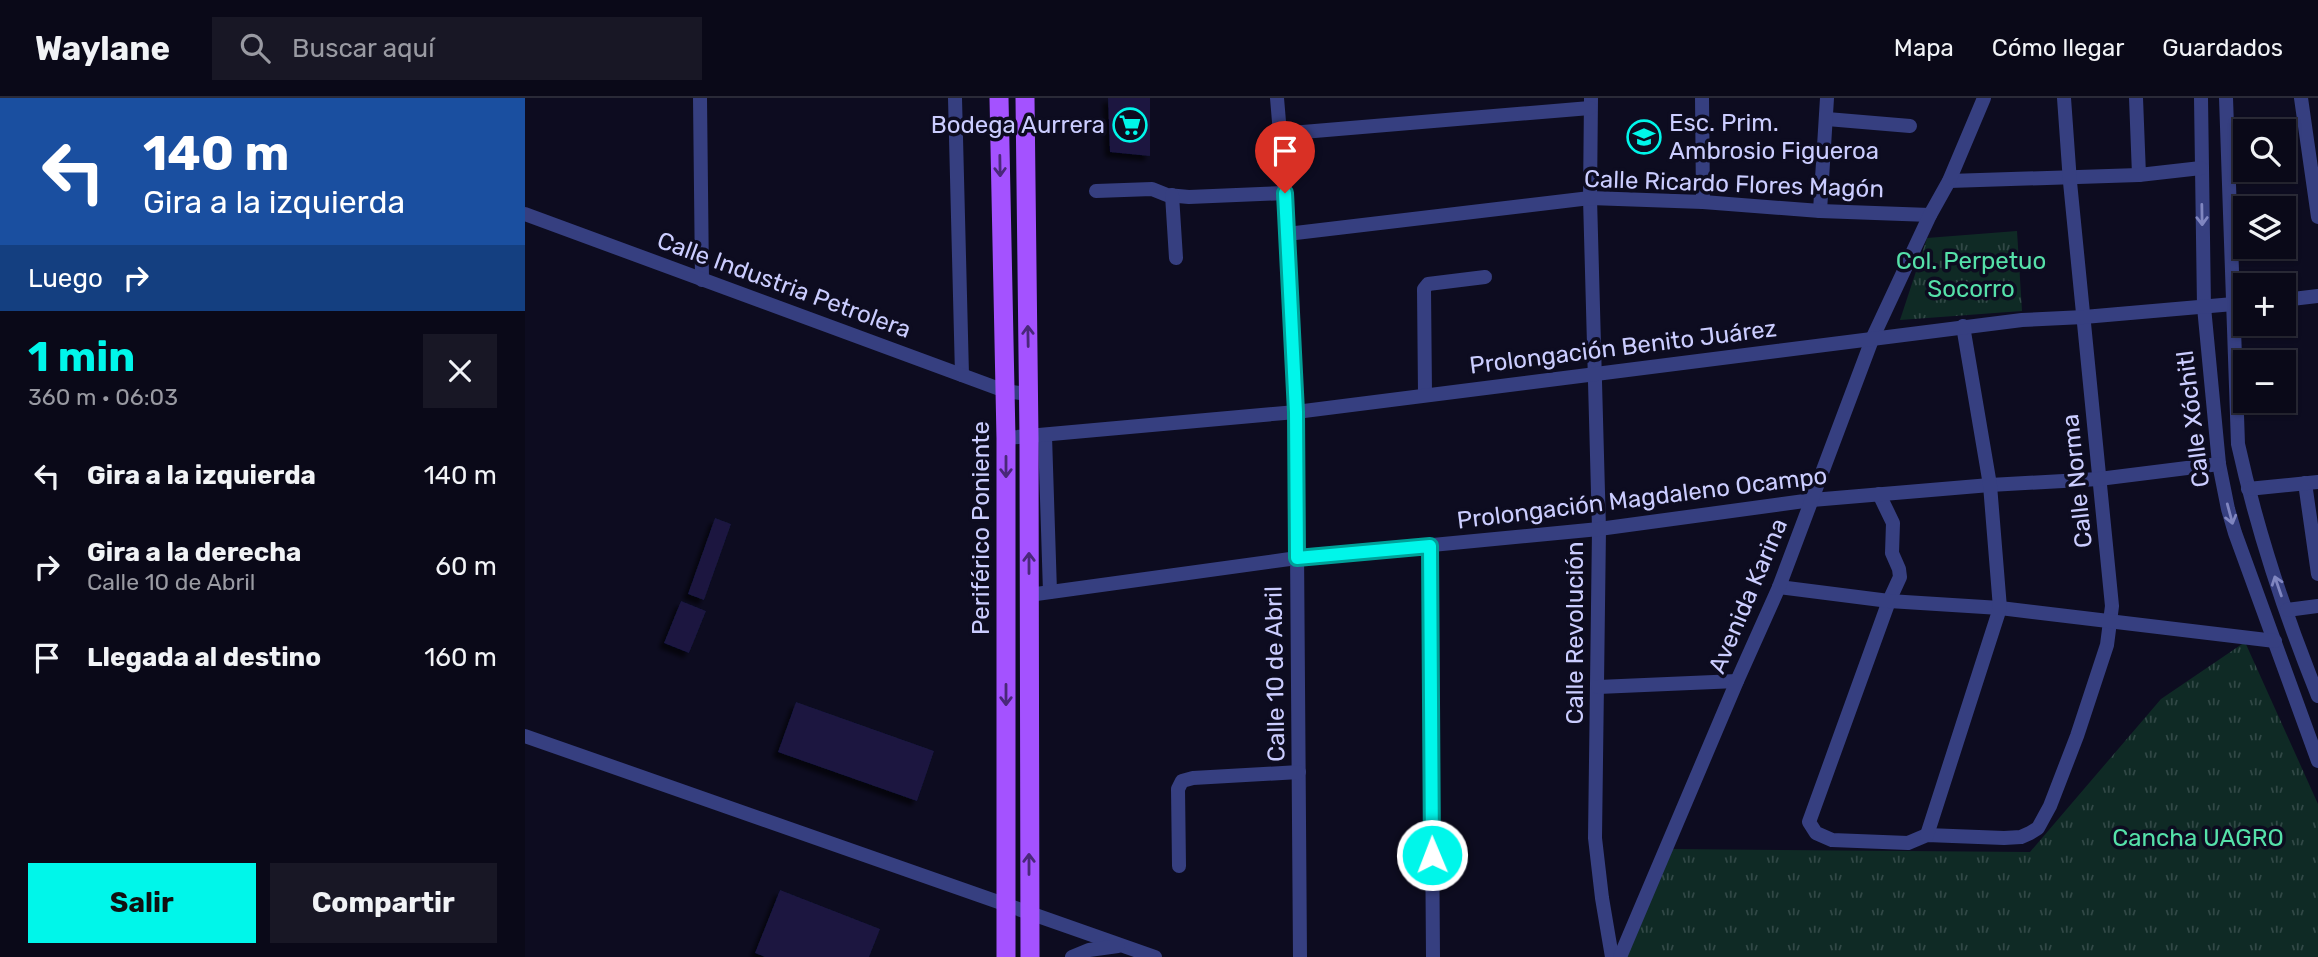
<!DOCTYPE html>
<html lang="es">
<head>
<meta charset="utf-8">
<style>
  body { margin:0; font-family:Rubik,sans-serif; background:#181725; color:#f1f3f6; height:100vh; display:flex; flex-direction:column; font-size:26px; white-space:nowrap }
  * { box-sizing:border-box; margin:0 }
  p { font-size:23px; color:#999aa2 }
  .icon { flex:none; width:38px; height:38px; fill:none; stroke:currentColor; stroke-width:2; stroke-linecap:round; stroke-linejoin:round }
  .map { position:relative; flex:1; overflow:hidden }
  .sheet { display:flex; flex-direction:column; background:#0a0918; width:525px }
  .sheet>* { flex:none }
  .top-card { background:#1a4fa0; color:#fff; overflow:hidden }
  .buttons { position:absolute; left:1708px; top:21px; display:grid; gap:14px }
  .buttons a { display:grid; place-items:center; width:63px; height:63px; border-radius:0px; background:#0a0918; box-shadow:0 2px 5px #0004,0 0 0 2px #2a2a37; font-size:35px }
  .pin { position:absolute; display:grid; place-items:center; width:60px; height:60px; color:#fff; margin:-72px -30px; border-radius:50% 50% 50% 0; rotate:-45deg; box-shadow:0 0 7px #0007 }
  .pin .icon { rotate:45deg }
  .me { position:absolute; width:77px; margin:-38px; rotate:359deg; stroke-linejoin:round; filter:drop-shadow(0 0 5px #0008) }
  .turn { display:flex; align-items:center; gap:24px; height:147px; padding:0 28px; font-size:32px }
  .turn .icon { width:91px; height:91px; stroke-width:2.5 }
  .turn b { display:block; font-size:49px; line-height:60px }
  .then { display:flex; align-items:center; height:66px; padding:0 28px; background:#0003; gap:14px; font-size:26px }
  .round { display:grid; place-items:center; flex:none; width:74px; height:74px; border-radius:0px; background:#181725 }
  .head { display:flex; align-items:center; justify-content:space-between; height:119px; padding:0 28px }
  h1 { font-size:42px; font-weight:700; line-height:52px; color:#00f6ea }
  .button { display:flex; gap:14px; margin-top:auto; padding:14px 28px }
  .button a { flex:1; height:80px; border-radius:0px; background:#00f6ea; color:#111; font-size:28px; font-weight:700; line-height:80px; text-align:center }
  .button a+a { background:#181725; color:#f1f3f6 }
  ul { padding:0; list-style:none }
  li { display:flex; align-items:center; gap:21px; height:91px; padding:0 28px }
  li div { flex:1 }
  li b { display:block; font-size:26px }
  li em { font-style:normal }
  header { display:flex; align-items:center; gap:42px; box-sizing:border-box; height:98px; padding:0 35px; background:#0a0918; border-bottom:2px solid #2a2a37 }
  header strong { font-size:33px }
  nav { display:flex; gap:38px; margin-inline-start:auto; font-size:24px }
  .search { width:490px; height:63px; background:#181725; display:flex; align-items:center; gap:18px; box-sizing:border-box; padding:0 24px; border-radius:0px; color:#999aa2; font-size:26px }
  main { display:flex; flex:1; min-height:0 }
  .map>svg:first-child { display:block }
  .grass { fill:url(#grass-tufts) }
  .building { fill:#1a1841; filter:url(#shadow) }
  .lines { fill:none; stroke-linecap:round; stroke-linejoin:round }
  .minor { stroke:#363f80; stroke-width:14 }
  .tertiary { stroke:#363f80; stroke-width:14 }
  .primary { stroke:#a452ff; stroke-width:19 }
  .oneway { stroke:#492879 }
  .oneway2 { stroke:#8086c0 }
  .route-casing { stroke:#00a098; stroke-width:18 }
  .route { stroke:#00f6ea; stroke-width:12 }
  .labels { text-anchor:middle; stroke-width:7; stroke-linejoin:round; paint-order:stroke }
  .poi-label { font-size:24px; fill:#cbcdff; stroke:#0d0c20; text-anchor:start }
  .street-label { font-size:24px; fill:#cbcdff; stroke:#0d0c20 }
  .park-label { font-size:24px; fill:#55e1a9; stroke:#0d0c20 }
</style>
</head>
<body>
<header>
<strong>Waylane</strong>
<div class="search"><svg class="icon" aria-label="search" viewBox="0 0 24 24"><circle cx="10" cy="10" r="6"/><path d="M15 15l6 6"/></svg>Buscar aquí</div>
<nav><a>Mapa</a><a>Cómo llegar</a><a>Guardados</a></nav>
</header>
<main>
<section class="sheet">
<div class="top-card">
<div class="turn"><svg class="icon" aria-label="left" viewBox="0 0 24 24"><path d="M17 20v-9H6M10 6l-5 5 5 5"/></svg><div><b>140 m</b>Gira a la izquierda</div></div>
<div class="then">Luego<svg class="icon" aria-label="right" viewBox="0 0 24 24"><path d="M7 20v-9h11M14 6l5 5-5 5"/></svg></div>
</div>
<div class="head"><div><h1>1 min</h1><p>360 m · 06:03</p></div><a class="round"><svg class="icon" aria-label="close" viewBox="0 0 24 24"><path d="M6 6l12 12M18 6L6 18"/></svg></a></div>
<ul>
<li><svg class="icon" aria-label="left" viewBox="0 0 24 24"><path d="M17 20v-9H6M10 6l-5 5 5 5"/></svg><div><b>Gira a la izquierda</b></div><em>140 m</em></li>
<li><svg class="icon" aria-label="right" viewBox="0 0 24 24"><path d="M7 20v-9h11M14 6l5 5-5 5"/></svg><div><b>Gira a la derecha</b><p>Calle 10 de Abril</p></div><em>60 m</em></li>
<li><svg class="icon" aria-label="arrive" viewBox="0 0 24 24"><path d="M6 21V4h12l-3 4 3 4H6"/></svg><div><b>Llegada al destino</b></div><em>160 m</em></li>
</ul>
<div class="button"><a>Salir</a><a>Compartir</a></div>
</section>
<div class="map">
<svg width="1793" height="859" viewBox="0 0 1793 859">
  <defs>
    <pattern id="grass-tufts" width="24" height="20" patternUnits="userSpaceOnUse" patternTransform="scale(1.75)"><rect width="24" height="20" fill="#0f2a25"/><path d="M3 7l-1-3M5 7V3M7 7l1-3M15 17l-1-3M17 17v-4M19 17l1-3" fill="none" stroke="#314846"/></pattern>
    <filter id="shadow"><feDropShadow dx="-5" dy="5" stdDeviation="2" flood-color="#0009"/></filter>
  </defs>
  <rect width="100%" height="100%" fill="#0d0c20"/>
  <g class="grass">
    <polygon points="1492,133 1497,213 1375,222 1402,140"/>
    <polygon points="1720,544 1793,706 1793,859 1099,859 1145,751 1505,754 1636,601"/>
  </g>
  <g class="building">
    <polygon points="583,0 625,0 625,58 585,54"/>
    <polygon points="190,420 206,426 179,502 163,496"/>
    <polygon points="156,503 181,513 164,555 139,545"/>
    <polygon points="271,604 409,653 392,703 253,654"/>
    <polygon points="255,792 355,831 344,859 240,859 230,855"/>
  </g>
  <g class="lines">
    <g class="minor">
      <polyline points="175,0 177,182"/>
      <polyline points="430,0 437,277"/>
      <polyline points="752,0 760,95 771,314 775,859"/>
      <polyline points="1066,0 1065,100 1074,431 1070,740 1077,800 1087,859"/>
      <polyline points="1177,0 1178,104"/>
      <polyline points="1611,0 1614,77"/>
      <polyline points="1676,0 1679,209 1694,366 1703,411 1710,435 1793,663"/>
      <path d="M1701,0L1713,346C1732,432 1760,517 1793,598"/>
      <polyline points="1776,0 1793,119"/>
      <polyline points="1302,21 1385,28"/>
      <polyline points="754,36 1065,10"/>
      <polyline points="1424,83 1614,77 1676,70"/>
      <polyline points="571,93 627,91 642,97 664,99 760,95"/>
      <polyline points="647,97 651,160"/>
      <polyline points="1295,113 1302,0"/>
      <polyline points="0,116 480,293 503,296"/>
      <polyline points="762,136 1065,100 1178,104 1295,113 1405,117"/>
      <polyline points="900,296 899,191 903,186 960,179"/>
      <polyline points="520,338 525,494"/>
      <polyline points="1780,385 1793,476"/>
      <polyline points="1723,391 1793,384"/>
      <polyline points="1354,396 1368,425 1367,455 1374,471 1375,479 1364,503 1284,724 1291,735 1307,742 1383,745 1402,737 1479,740 1496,739 1505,735 1513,730 1525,708 1552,638 1582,547 1587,508 1545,84 1539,0"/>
      <polyline points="905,448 908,859"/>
      <polyline points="1254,489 1364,503 1475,510 1750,543"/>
      <polyline points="504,497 772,460 1074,431 1287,402 1465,387 1574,381 1694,366"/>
      <polyline points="1762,512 1793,508"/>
      <polyline points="1073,589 1212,583"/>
      <polyline points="0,638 630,859"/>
      <polyline points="1402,737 1475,510 1465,387 1438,228"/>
      <polyline points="654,768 653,691 657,683 668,680 774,674"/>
      <polyline points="547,859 564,852 593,848"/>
      <polyline points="1095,859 1212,583 1254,489 1348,239 1405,117 1424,83 1459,0"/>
    </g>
    <g class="tertiary">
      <polyline points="1759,202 1793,198"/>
      <polyline points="481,340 771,314 1497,222 1559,219 1720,205"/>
    </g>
    <g class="primary">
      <polyline points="474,0 481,340 481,859"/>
      <polyline points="500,0 504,340 505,859"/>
    </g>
  </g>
  <defs><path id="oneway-shaft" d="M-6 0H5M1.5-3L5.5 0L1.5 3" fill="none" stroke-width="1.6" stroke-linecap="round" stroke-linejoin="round" transform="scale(1.75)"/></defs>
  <g class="oneway">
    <use href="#oneway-shaft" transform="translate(475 68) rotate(89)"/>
    <use href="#oneway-shaft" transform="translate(503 238) rotate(-91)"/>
    <use href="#oneway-shaft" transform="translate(481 369) rotate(90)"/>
    <use href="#oneway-shaft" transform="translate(504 465) rotate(-90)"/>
    <use href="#oneway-shaft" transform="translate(481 597) rotate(90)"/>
    <use href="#oneway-shaft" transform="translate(504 766) rotate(-90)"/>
  </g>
  <g class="oneway2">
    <use href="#oneway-shaft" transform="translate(1677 117) rotate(89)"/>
    <use href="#oneway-shaft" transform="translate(1705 416) rotate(75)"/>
    <use href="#oneway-shaft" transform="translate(1753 488) rotate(-109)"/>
  </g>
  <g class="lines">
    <defs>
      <polyline id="route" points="760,95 771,314 772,460 905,448 907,757"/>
    </defs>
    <use href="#route" class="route-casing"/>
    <use href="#route" class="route"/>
  </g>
  <defs>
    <symbol id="supermarket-ring" viewBox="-11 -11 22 22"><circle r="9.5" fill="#0d0c20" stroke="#00f6ea" stroke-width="1.5"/><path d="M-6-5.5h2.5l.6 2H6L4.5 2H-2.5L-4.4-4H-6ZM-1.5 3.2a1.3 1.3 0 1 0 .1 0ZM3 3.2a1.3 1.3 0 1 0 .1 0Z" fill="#00f6ea"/></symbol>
    <symbol id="school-ring" viewBox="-11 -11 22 22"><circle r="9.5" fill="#0d0c20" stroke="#00f6ea" stroke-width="1.5"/><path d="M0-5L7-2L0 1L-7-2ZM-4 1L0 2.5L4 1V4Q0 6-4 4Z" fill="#00f6ea"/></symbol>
  </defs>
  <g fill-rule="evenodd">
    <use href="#supermarket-ring" x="586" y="8" width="38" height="38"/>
    <use href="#school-ring" x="1100" y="20" width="38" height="38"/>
  </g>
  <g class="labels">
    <g class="poi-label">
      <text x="1144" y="33">Esc. Prim.<tspan x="1144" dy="28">Ambrosio Figueroa</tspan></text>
      <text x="580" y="35" text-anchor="end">Bodega Aurrera</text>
    </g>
    <g class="street-label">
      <text transform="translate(1209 86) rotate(2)" y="8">Calle Ricardo Flores Magón</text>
      <text transform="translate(259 187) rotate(20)" y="8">Calle Industria Petrolera</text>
      <text transform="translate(1098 249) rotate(-7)" y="8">Prolongación Benito Juárez</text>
      <text transform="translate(1668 321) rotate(-97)" y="8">Calle Xóchitl</text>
      <text transform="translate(1552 383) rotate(-96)" y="8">Calle Norma</text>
      <text transform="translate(1117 400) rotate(-7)" y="8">Prolongación Magdaleno Ocampo</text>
      <text transform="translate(456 430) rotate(-90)" y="8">Periférico Poniente</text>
      <text transform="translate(1223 498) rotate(-67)" y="8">Avenida Karina</text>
      <text transform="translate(1050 535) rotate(-90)" y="8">Calle Revolución</text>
      <text transform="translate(750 576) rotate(-91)" y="8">Calle 10 de Abril</text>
    </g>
    <g class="park-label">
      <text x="1446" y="171">Col. Perpetuo<tspan x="1446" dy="28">Socorro</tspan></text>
      <text x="1673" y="748">Cancha UAGRO</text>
    </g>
  </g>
</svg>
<div class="buttons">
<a><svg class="icon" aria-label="search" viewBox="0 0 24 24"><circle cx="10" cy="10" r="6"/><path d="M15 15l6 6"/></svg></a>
<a><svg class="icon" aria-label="layers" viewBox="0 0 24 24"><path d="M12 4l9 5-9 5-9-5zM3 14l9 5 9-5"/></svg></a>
<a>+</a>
<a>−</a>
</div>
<div class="pin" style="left:760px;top:95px;background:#d93025"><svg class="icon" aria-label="arrive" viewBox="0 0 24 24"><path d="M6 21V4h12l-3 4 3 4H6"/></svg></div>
<svg class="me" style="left:907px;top:757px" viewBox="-20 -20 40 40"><circle r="17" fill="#00f6ea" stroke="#fff" stroke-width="3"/><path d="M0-11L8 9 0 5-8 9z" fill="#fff"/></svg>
</div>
</main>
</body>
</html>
